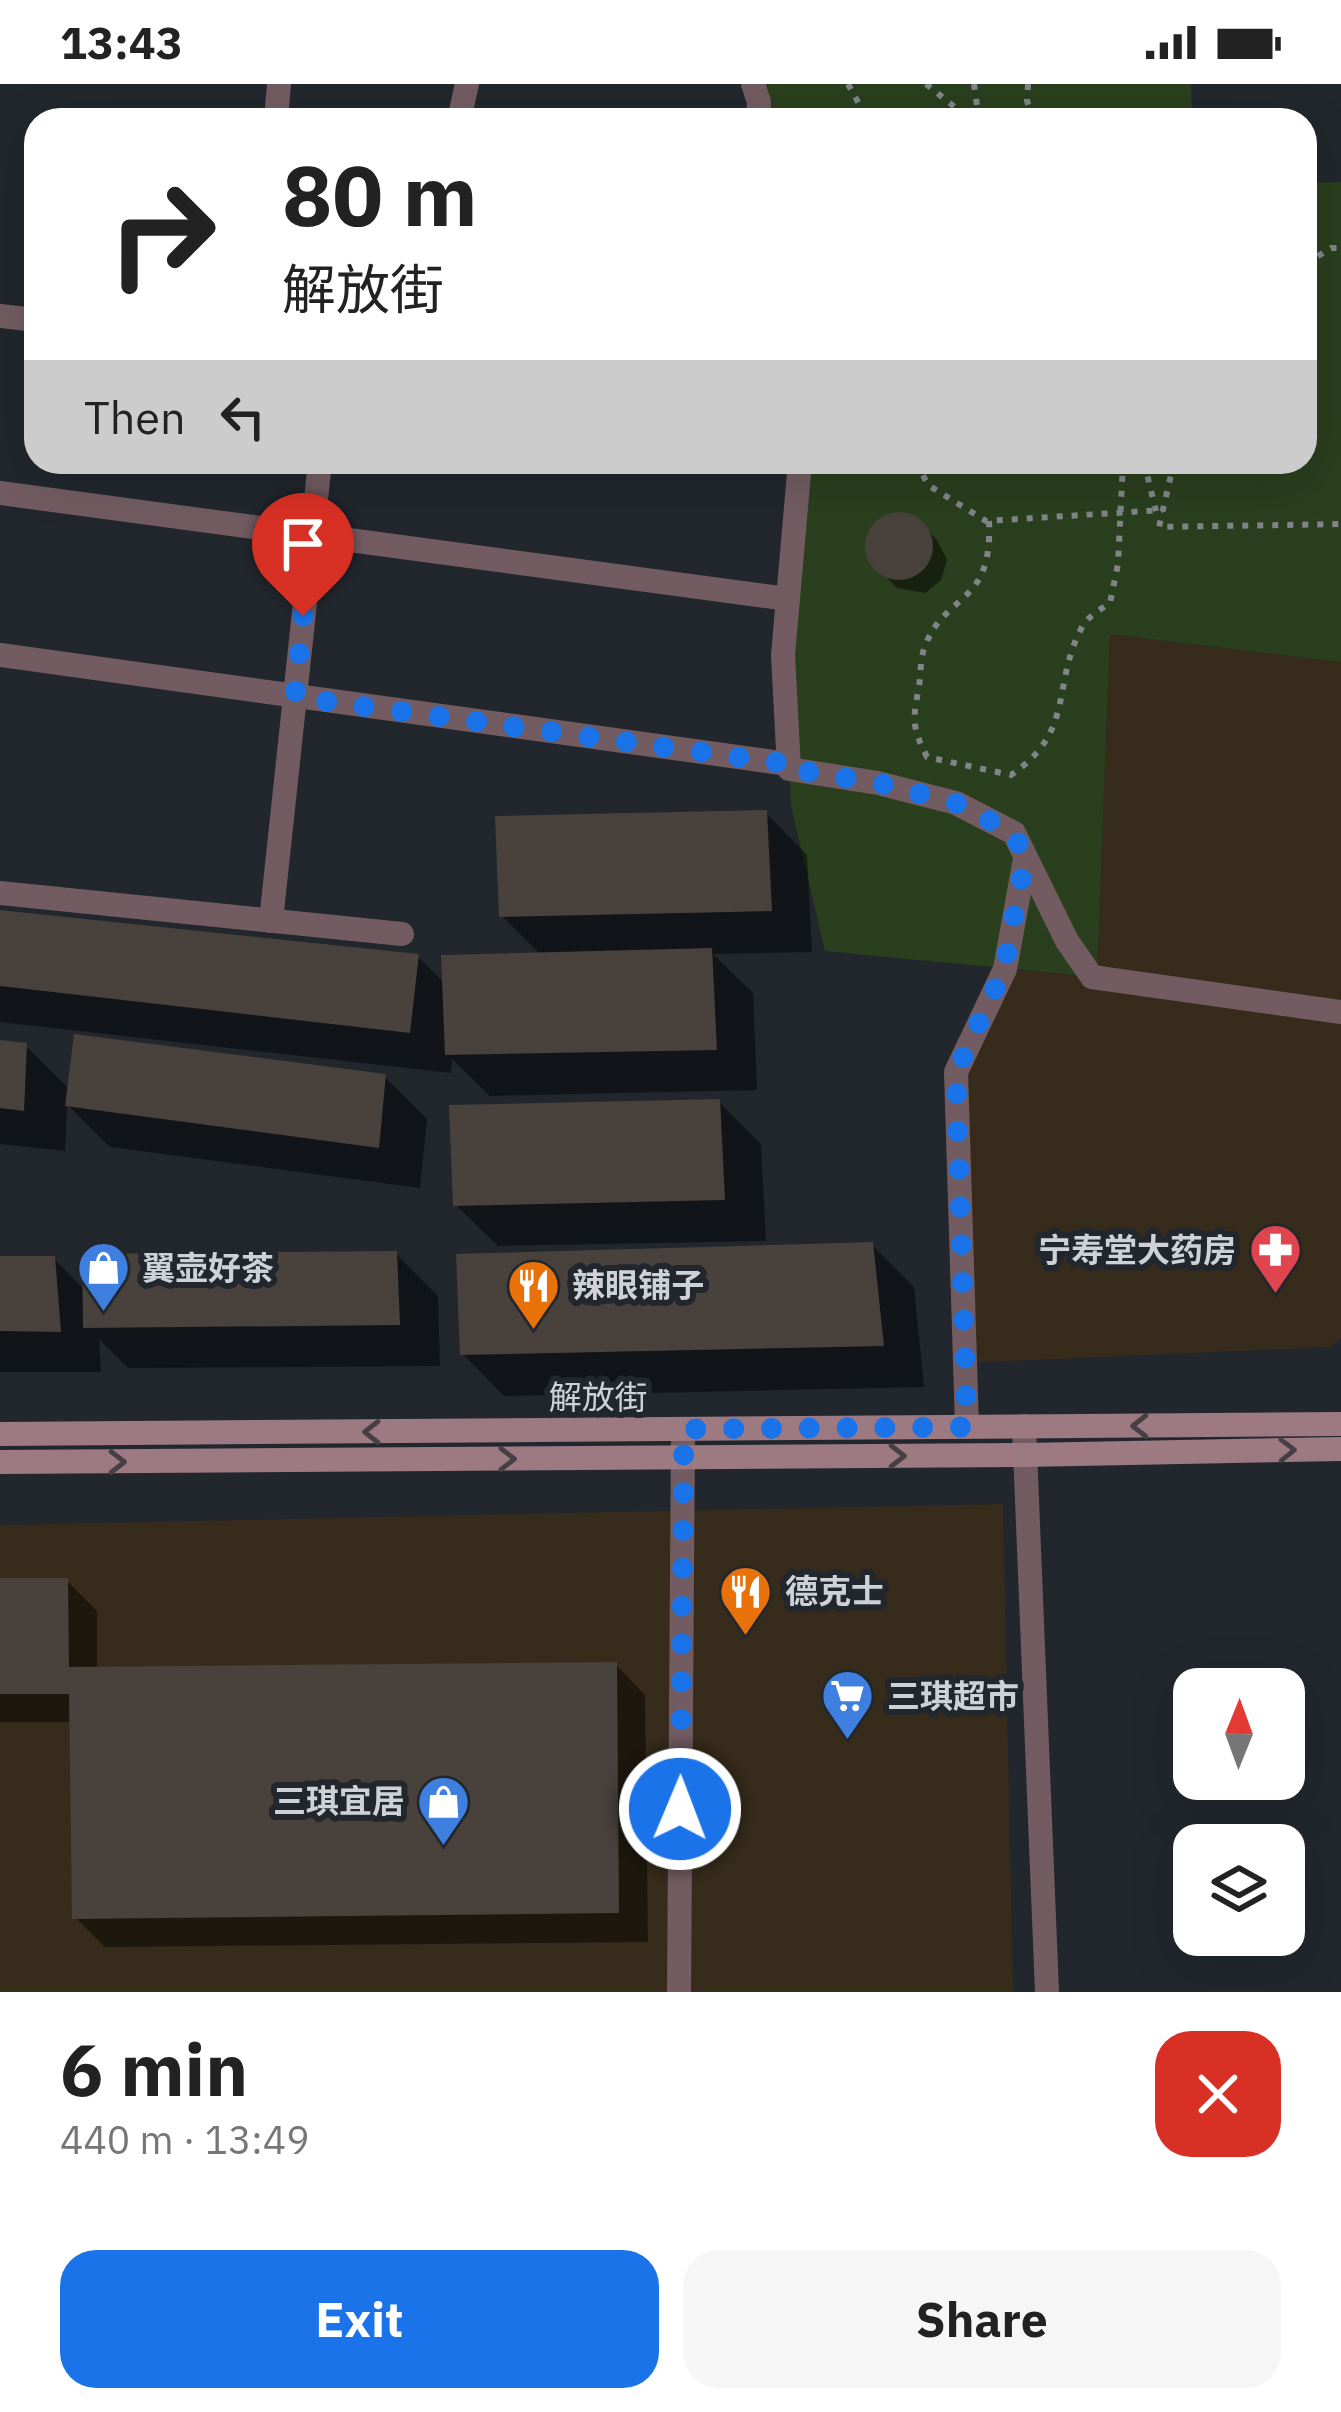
<!DOCTYPE html>
<html lang="en">
<head>
<meta charset="utf-8">
<style>
  body { margin:0; font-family:"IBM Plex Sans","Noto Sans SC",sans-serif; background:#f6f6f6; color:#222; height:100vh; display:flex; flex-direction:column; font-size:45px; white-space:nowrap }
  * { box-sizing:border-box; margin:0 }
  p { font-size:39px; color:#767676 }
  .icon { flex:none; width:66px; height:66px; fill:none; stroke:currentColor; stroke-width:2; stroke-linecap:round; stroke-linejoin:round }
  .map { position:relative; height:1908px; overflow:hidden }
  .details { display:flex; flex-direction:column; background:#fff; flex:1 }
  .details>* { flex:none }
  .top-card { position:absolute; left:24px; top:24px; width:1293px; height:366px; border-radius:36px; box-shadow:0 12px 48px #0002; background:#fff; color:#222; overflow:hidden }
  .needle { width:78px; rotate:1deg }
  .controls { position:absolute; left:1173px; top:1584px; display:grid; gap:24px }
  .controls a { display:grid; place-items:center; width:132px; height:132px; border-radius:24px; background:#fff; box-shadow:0 12px 48px #0002; font-size:60px }
  .pin { position:absolute; display:grid; place-items:center; width:102px; height:102px; color:#fff; margin:-123px -51px; border-radius:50% 50% 50% 0; rotate:-45deg; box-shadow:0 0 12px #0007 }
  .pin .icon { rotate:45deg }
  .me { position:absolute; width:132px; margin:-66px; rotate:1deg; stroke-linejoin:round; filter:drop-shadow(0 0 9px #0008) }
  .turn { display:flex; align-items:center; gap:42px; height:252px; padding:0 60px; font-size:54px }
  .turn .icon { width:156px; height:156px; stroke-width:2.5 }
  .turn b { display:block; font-size:84px; line-height:102px }
  .then { display:flex; align-items:center; height:114px; padding:0 60px; background:#0003; gap:24px; font-size:45px }
  .round { display:grid; place-items:center; flex:none; width:126px; height:126px; border-radius:36px; background:#f6f6f6 }
  .head { display:flex; align-items:center; justify-content:space-between; height:204px; padding:0 60px }
  h1 { font-size:72px; font-weight:700; line-height:90px }
  .button { display:flex; gap:24px; margin-top:auto; padding:24px 60px }
  .button a { flex:1; height:138px; border-radius:36px; background:#1a73e8; color:#fff; font-size:48px; font-weight:700; line-height:138px; text-align:center }
  .button a+a { background:#f6f6f6; color:#222 }
  .status { display:flex; justify-content:space-between; align-items:center; height:84px; padding:0 60px; background:#fff; direction:ltr }
  .status svg { height:33px; fill:currentColor }
  .map>svg:first-child { display:block }
  .commercial { fill:#372c1c }
  .green { fill:#2a3f1e }
  .shadow { fill:#0007 }
  .building { fill:#48413c }
  .lines { fill:none; stroke-linecap:round; stroke-linejoin:round }
  .path { stroke:#80858a; stroke-width:6; stroke-dasharray:6 9; stroke-linecap:butt }
  .street { stroke:#725c61; stroke-width:24 }
  .secondary { stroke:#9d7a82; stroke-width:24 }
  .oneway { stroke:#464046 }
  .route { stroke:#1a73e8; stroke-width:21; stroke-dasharray:0 37.8 }
  .labels { text-anchor:middle; stroke-width:12; stroke-linejoin:round; paint-order:stroke }
  .poi-label { font-size:33px; font-weight:bold; fill:#ced2d6; stroke:#21272d; text-anchor:start }
  .street-label { font-size:33px; fill:#ced2d6; stroke:#21272d }
</style>
</head>
<body>
<div class="status"><b>13:43</b><svg viewBox="0 0 49 12"><path d="M0 12V9h3v3zM5 12V6h3v6zM10 12V3h3v9zM15 12V0h3v12zM26 1h20v11H26zM47 4h2v5h-2z"/></svg></div>
<div class="map">
<svg width="1341" height="1908" viewBox="0 0 1341 1908">
  <rect width="100%" height="100%" fill="#21272d"/>
  <g class="commercial">
    <polygon points="1110,550 1341,578 1341,1254 1331,1263 965,1279 956,988 1005,885 1097,893"/>
    <polygon points="1003,1420 1013,1908 0,1908 0,1441"/>
  </g>
  <g class="green">
    <polygon points="753,0 1191,0 1192,36 758,36"/>
    <polygon points="1341,98 1341,578 1110,550 1097,893 825,867 791,722 790,701 783,562 799,378 1305,378 1305,99"/>
  </g>
  <g class="shadow">
    <polygon points="902,431 922,441 937,456 947,476 941,496 925,509 897,504 874,481 868,462 869,453 881,437"/>
    <polygon points="766,729 807,771 812,868 713,870 753,909 757,1006 490,1012 452,975 451,989 0,938 0,830 418,873 445,900 541,871 502,832"/>
    <polygon points="0,959 26,962 70,1006 385,993 427,1035 420,1104 110,1063 67,1020 65,1067 0,1060"/>
    <polygon points="719,1018 761,1060 766,1157 498,1162 456,1121"/>
    <polygon points="872,1161 914,1203 924,1303 504,1312 463,1270"/>
    <polygon points="396,1170 438,1212 440,1282 128,1284 99,1255 101,1288 0,1288 0,1175 54,1175 86,1207"/>
    <polygon points="0,1497 67,1497 97,1527 97,1586 616,1581 645,1611 648,1858 105,1863 75,1833 73,1638 0,1638"/>
  </g>
  <g class="building">
    <circle cx="899" cy="462" r="34"/>
    <polygon points="767,726 772,827 499,833 495,732"/>
    <polygon points="0,826 419,870 410,949 0,902"/>
    <polygon points="712,864 717,966 445,971 441,871"/>
    <polygon points="74,950 386,990 379,1064 65,1022"/>
    <polygon points="0,956 27,959 24,1027 0,1024"/>
    <polygon points="720,1015 725,1116 453,1122 449,1021"/>
    <polygon points="873,1158 884,1262 460,1271 456,1170"/>
    <polygon points="397,1167 400,1241 83,1244 82,1170"/>
    <polygon points="0,1172 55,1172 61,1248 0,1247"/>
    <polygon points="0,1494 68,1494 69,1583 617,1578 619,1829 72,1835 69,1610 0,1610"/>
  </g>
  <g class="lines">
    <g class="path">
      <polyline points="848,0 868,36"/>
      <polyline points="926,0 971,36"/>
      <polyline points="974,0 979,36"/>
      <polyline points="1028,0 1027,17 1034,36"/>
      <polyline points="1305,180 1331,164 1341,164"/>
      <polyline points="916,378 928,401 986,437 1163,426"/>
      <polyline points="1144,378 1156,427"/>
      <polyline points="1174,378 1159,443 1341,440"/>
      <path d="M989,437C993,524 944,507 924,565C920,576 921,590 919,602C913,636 911,641 927,673L1011,691C1076,647 1051,601 1082,543C1087,533 1101,525 1110,519L1118,480L1123,378"/>
    </g>
    <g class="street">
      <polyline points="753,0 759,18 758,36"/>
      <polyline points="276,36 279,0"/>
      <polyline points="459,36 467,0"/>
      <polyline points="0,232 36,236"/>
      <polyline points="800,378 783,571 789,685 878,699 956,719 1014,749 1067,857 1092,893 1341,928"/>
      <polyline points="0,409 788,515"/>
      <polyline points="0,571 789,680"/>
      <polyline points="0,809 402,850"/>
      <polyline points="271,837 320,378"/>
      <polyline points="1024,1342 1047,1908"/>
      <polyline points="967,1343 956,988 1005,885 1025,775"/>
      <polyline points="679,1908 683,1352"/>
    </g>
    <g class="secondary">
      <polyline points="0,1350 1341,1340"/>
      <polyline points="0,1378 1025,1371 1341,1365"/>
    </g>
  </g>
  <defs><path id="oneway-chevron" d="M-2-3.5L2.5 0L-2 3.5" fill="none" stroke-width="1.6" stroke-linecap="round" stroke-linejoin="round" transform="scale(3)"/></defs>
  <g class="oneway">
    <use href="#oneway-chevron" transform="translate(1140 1342) rotate(180)"/>
    <use href="#oneway-chevron" transform="translate(372 1348) rotate(180)"/>
    <use href="#oneway-chevron" transform="translate(1287 1366) rotate(-1)"/>
    <use href="#oneway-chevron" transform="translate(897 1372)"/>
    <use href="#oneway-chevron" transform="translate(507 1375)"/>
    <use href="#oneway-chevron" transform="translate(117 1378)"/>
  </g>
  <g class="lines">
    <polyline class="route" points="303,532 295,613 789,680 789,685 878,699 956,719 1014,749 1025,775 1004,885 956,988 967,1343 684,1345 680,1725"/>
  </g>
  <defs>
    <symbol id="pharmacy-pin" viewBox="-11 -11 22 30"><path d="M0 17L-7.5 6A9.5 9.5 0 1 1 7.5 6Z" fill="#e0444e" stroke="#21272d"/><path d="M-2-6h4v4h4v4h-4v4h-4v-4h-4v-4h4Z" fill="#fff"/></symbol>
    <symbol id="shop-pin" viewBox="-11 -11 22 30"><path d="M0 17L-7.5 6A9.5 9.5 0 1 1 7.5 6Z" fill="#3f7fe0" stroke="#21272d"/><path d="M-5-2.5h2.3a2.7 3.5 0 0 1 5.4 0H5L5.5 6h-11ZM-1.5-2.5h3a1.5 2.3 0 0 0-3 0Z" fill="#fff"/></symbol>
    <symbol id="restaurant-pin" viewBox="-11 -11 22 30"><path d="M0 17L-7.5 6A9.5 9.5 0 1 1 7.5 6Z" fill="#e8710a" stroke="#21272d"/><path d="M-5-6h1v4h1v-4h1v4h1v-4h1v5L-1.5 .5V6h-2V.5L-5-1ZM5-6V6H3V1.5H1.5Q1.5-4 5-6Z" fill="#fff"/></symbol>
    <symbol id="supermarket-pin" viewBox="-11 -11 22 30"><path d="M0 17L-7.5 6A9.5 9.5 0 1 1 7.5 6Z" fill="#3f7fe0" stroke="#21272d"/><path d="M-6-5.5h2.5l.6 2H6L4.5 2H-2.5L-4.4-4H-6ZM-1.5 3.2a1.3 1.3 0 1 0 .1 0ZM3 3.2a1.3 1.3 0 1 0 .1 0Z" fill="#fff"/></symbol>
  </defs>
  <g fill-rule="evenodd">
    <use href="#pharmacy-pin" x="1246" y="1136" width="59" height="81"/>
    <use href="#shop-pin" x="74" y="1154" width="59" height="81"/>
    <use href="#restaurant-pin" x="504" y="1172" width="59" height="81"/>
    <use href="#restaurant-pin" x="716" y="1478" width="59" height="81"/>
    <use href="#supermarket-pin" x="818" y="1582" width="59" height="81"/>
    <use href="#shop-pin" x="414" y="1688" width="59" height="81"/>
  </g>
  <g class="labels">
    <g class="poi-label">
      <text x="1236" y="1178" text-anchor="end">宁寿堂大药房</text>
      <text x="142" y="1196">翼壶好茶</text>
      <text x="572" y="1213">辣眼铺子</text>
      <text x="785" y="1519">德克士</text>
      <text x="887" y="1624">三琪超市</text>
      <text x="405" y="1729" text-anchor="end">三琪宜居</text>
    </g>
    <g class="street-label">
      <text x="598" y="1325">解放街</text>
    </g>
  </g>
</svg>
<div class="controls">
<a><svg class="needle" viewBox="-14 -14 28 28"><path d="M0-13l5 13h-10z" fill="#e53935"/><path d="M0 13l5-13h-10z" fill="#767676"/></svg></a>
<a><svg class="icon" aria-label="layers" viewBox="0 0 24 24"><path d="M12 4l9 5-9 5-9-5zM3 14l9 5 9-5"/></svg></a>
</div>
<div class="pin" style="left:303px;top:532px;background:#d93025"><svg class="icon" aria-label="arrive" viewBox="0 0 24 24"><path d="M6 21V4h12l-3 4 3 4H6"/></svg></div>
<svg class="me" style="left:680px;top:1725px" viewBox="-20 -20 40 40"><circle r="17" fill="#1a73e8" stroke="#fff" stroke-width="3"/><path d="M0-11L8 9 0 5-8 9z" fill="#fff"/></svg>
<div class="top-card">
<div class="turn"><svg class="icon" aria-label="right" viewBox="0 0 24 24"><path d="M7 20v-9h11M14 6l5 5-5 5"/></svg><div><b>80 m</b>解放街</div></div>
<div class="then">Then<svg class="icon" aria-label="left" viewBox="0 0 24 24"><path d="M17 20v-9H6M10 6l-5 5 5 5"/></svg></div>
</div>
</div>
<section class="details">
<div class="head"><div><h1>6 min</h1><p>440 m · 13:49</p></div><a class="round" style="background:#d93025;color:#fff"><svg class="icon" aria-label="close" viewBox="0 0 24 24"><path d="M6 6l12 12M18 6L6 18"/></svg></a></div>
<div class="button"><a>Exit</a><a>Share</a></div>
</section>
</body>
</html>
